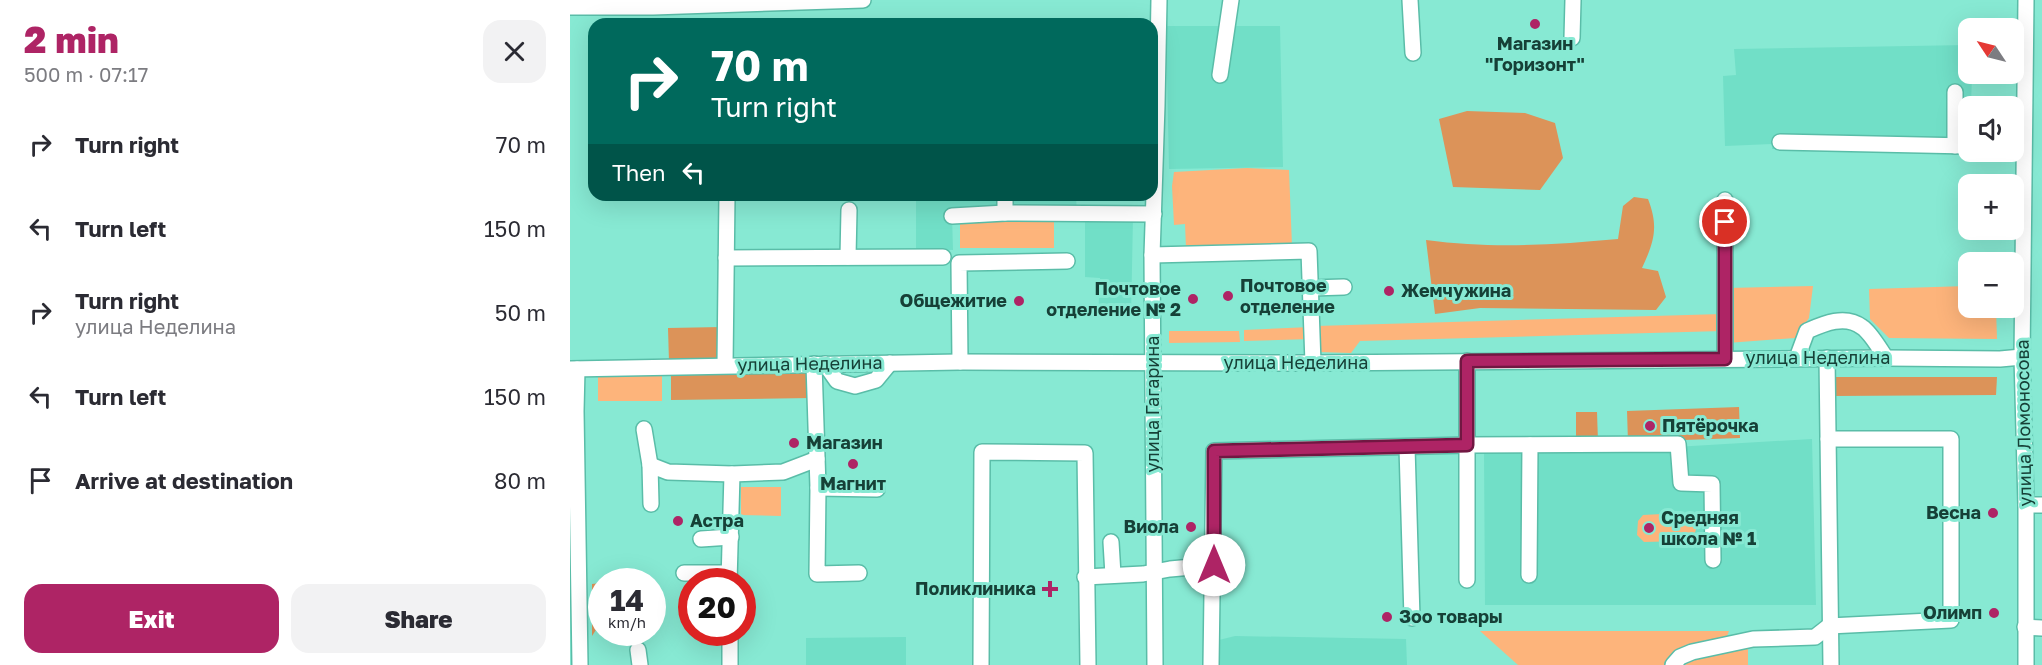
<!DOCTYPE html>
<html lang="en">
<head>
<meta charset="utf-8">
<style>
  body { margin:0; font-family:"Golos Text",sans-serif; background:#f2f2f3; color:#2b2b33; height:100vh; display:flex; flex-direction:column; font-size:22px; white-space:nowrap }
  * { box-sizing:border-box; margin:0 }
  p { font-size:20px; color:#7c7c81 }
  .icon { flex:none; width:33px; height:33px; fill:none; stroke:currentColor; stroke-width:2; stroke-linecap:round; stroke-linejoin:round }
  .map { position:relative; flex:1; overflow:hidden }
  .side { display:flex; flex-direction:column; background:#fff; width:570px }
  .side>* { flex:none }
  .guide { position:absolute; left:18px; top:18px; width:570px; height:183px; border-radius:18px; box-shadow:0 6px 24px #0002; background:#00695c; color:#fff; overflow:hidden }
  .needle { width:39px; rotate:305deg }
  .tools { position:absolute; left:1388px; top:18px; display:grid; gap:12px }
  .tools a { display:grid; place-items:center; width:66px; height:66px; border-radius:12px; background:#fff; box-shadow:0 6px 24px #0002; font-size:30px }
  .speed { position:absolute; left:18px; top:568px; display:flex; gap:12px; font-size:30px; font-weight:700; text-align:center }
  .speed>* { display:grid; place-content:center; width:78px; height:78px; border-radius:50%; background:#fff; box-shadow:0 6px 24px #0002; line-height:1 }
  .speed small { font-size:15px; font-weight:400 }
  .speed .limit { border:9px solid #d22; background:#fff; color:#111 }
  .pin { position:absolute; display:grid; place-items:center; width:51px; height:51px; color:#fff; margin:-26px; border:3px solid #fff; border-radius:50%; box-shadow:0 2px 6px #0007 }
  .me { position:absolute; width:66px; margin:-33px; rotate:0deg; stroke-linejoin:round; filter:drop-shadow(0 0 4px #0008) }
  .turn { display:flex; align-items:center; gap:21px; height:126px; padding:0 24px; font-size:27px }
  .turn .icon { width:78px; height:78px; stroke-width:2.5 }
  .turn b { display:block; font-size:42px; line-height:51px }
  .then { display:flex; align-items:center; height:57px; padding:0 24px; background:#0003; gap:12px; font-size:22px }
  .round { display:grid; place-items:center; flex:none; width:63px; height:63px; border-radius:18px; background:#f2f2f3 }
  .summary { display:flex; align-items:center; justify-content:space-between; height:102px; padding:0 24px }
  h1 { font-size:36px; font-weight:800; line-height:45px; color:#ae2465 }
  .button { display:flex; gap:12px; margin-top:auto; padding:12px 24px }
  .button a { flex:1; height:69px; border-radius:18px; background:#ae2465; color:#fff; font-size:24px; font-weight:800; line-height:69px; text-align:center }
  .button a+a { background:#f2f2f3; color:#2b2b33 }
  ul { padding:0; list-style:none }
  li { display:flex; align-items:center; gap:18px; height:84px; padding:0 24px }
  li div { flex:1 }
  li b { display:block; font-size:22px }
  li em { font-style:normal }
  main { display:flex; flex:1; min-height:0 }
  .map>svg:first-child { display:block }
  .built { fill:#71dfc7 }
  .green { fill:#fdb47b }
  .forest { fill:#dc9359 }
  .lines { fill:none; stroke-linecap:round; stroke-linejoin:round }
  .minor-casing { stroke:#5abda8; stroke-width:18 }
  .minor { stroke:#fff; stroke-width:15 }
  .route-casing { stroke:#711742; stroke-width:15 }
  .route { stroke:#ae2465; stroke-width:10 }
  .poi-dot { fill:#ae2465; stroke:#87e9d3; stroke-width:2 }
  .labels { text-anchor:middle; stroke-width:6; stroke-linejoin:round; paint-order:stroke }
  .poi-label { font-size:18px; font-weight:bold; fill:#164037; stroke:#87e9d3; text-anchor:start }
  .street-label { font-size:18px; fill:#164037; stroke:#87e9d3 }
</style>
</head>
<body>
<main>
<section class="side">
<div class="summary"><div><h1>2 min</h1><p>500 m · 07:17</p></div><a class="round"><svg class="icon" aria-label="close" viewBox="0 0 24 24"><path d="M6 6l12 12M18 6L6 18"/></svg></a></div>
<ul>
<li><svg class="icon" aria-label="right" viewBox="0 0 24 24"><path d="M7 20v-9h11M14 6l5 5-5 5"/></svg><div><b>Turn right</b></div><em>70 m</em></li>
<li><svg class="icon" aria-label="left" viewBox="0 0 24 24"><path d="M17 20v-9H6M10 6l-5 5 5 5"/></svg><div><b>Turn left</b></div><em>150 m</em></li>
<li><svg class="icon" aria-label="right" viewBox="0 0 24 24"><path d="M7 20v-9h11M14 6l5 5-5 5"/></svg><div><b>Turn right</b><p>улица Неделина</p></div><em>50 m</em></li>
<li><svg class="icon" aria-label="left" viewBox="0 0 24 24"><path d="M17 20v-9H6M10 6l-5 5 5 5"/></svg><div><b>Turn left</b></div><em>150 m</em></li>
<li><svg class="icon" aria-label="arrive" viewBox="0 0 24 24"><path d="M6 21V4h12l-3 4 3 4H6"/></svg><div><b>Arrive at destination</b></div><em>80 m</em></li>
</ul>
<div class="button"><a>Exit</a><a>Share</a></div>
</section>
<div class="map">
<svg width="1472" height="665" viewBox="0 0 1472 665">
  <rect width="100%" height="100%" fill="#87e9d3"/>
  <g class="built">
    <polygon points="363,19 524,19 524,24 364,24"/>
    <polygon points="596,26 710,26 713,167 599,169"/>
    <polygon points="1398,45 1398,74 1402,74 1401,106 1398,106 1398,152 1400,152 1202,149 1202,144 1155,146 1153,76 1166,75 1164,49"/>
    <polygon points="346,195 506,195 507,215 382,216 383,250 346,249"/>
    <polygon points="515,216 563,217 561,318 528,317 530,278 515,277"/>
    <polygon points="1242,439 1246,605 915,605 914,451 1105,447"/>
    <polygon points="665,636 836,639 837,665 650,665 649,640"/>
    <polygon points="336,637 336,665 236,665 236,638"/>
  </g>
  <g class="green">
    <polygon points="677,168 719,170 722,246 616,248 615,224 604,225 602,186 604,172"/>
    <rect x="390" y="219" width="94" height="29"/>
    <polygon points="1243,286 1239,318 1225,338 1157,343 1158,288"/>
    <polygon points="1398,286 1398,308 1426,308 1427,339 1319,338 1300,319 1299,289"/>
    <polygon points="1152,314 1152,331 790,341 781,353 747,352 746,326"/>
    <polygon points="741,327 741,339 674,341 674,330"/>
    <polygon points="599,331 669,331 670,342 599,343"/>
    <rect x="28" y="373" width="64" height="28"/>
    <polygon points="171,487 211,487 211,516 171,515"/>
    <polygon points="1111,513 1125,518 1127,526 1124,536 1114,541 1074,542 1067,535 1068,521 1073,515"/>
    <polygon points="910,631 1159,631 1156,639 1098,665 948,665"/>
    <path d="M1178,647V665H1115C1131,651 1158,650 1178,647Z"/>
  </g>
  <g class="forest">
    <polygon points="897,111 955,113 985,123 993,158 970,190 883,187 869,119"/>
    <path d="M1064,197L1078,199C1089,227 1084,242 1072,268L1088,271L1096,297L1086,310L910,308L865,314L856,240C923,249 981,245 1048,239L1053,206Z"/>
    <polygon points="152,327 151,361 99,362 98,328"/>
    <polygon points="240,368 241,398 101,400 101,371"/>
    <polygon points="1262,377 1427,377 1426,395 1263,396"/>
    <polygon points="1169,407 1170,438 1058,442 1057,411"/>
    <polygon points="1006,412 1027,412 1028,442 1006,442"/>
    <polygon points="31,583 31,622 22,636 22,584"/>
  </g>
  <g class="lines">
    <defs>
      <g id="minor">
        <polyline points="840,0 843,53"/>
        <polyline points="1456,0 1452,357 1456,505 1456,665"/>
        <polyline points="0,7 83,7 293,0"/>
        <polyline points="1002,38 1003,0"/>
        <polyline points="650,75 661,0"/>
        <polyline points="1385,92 1385,146"/>
        <polyline points="1210,142 1398,146"/>
        <polyline points="435,213 435,195"/>
        <polyline points="382,216 435,213 584,214"/>
        <polyline points="582,255 739,251 743,363"/>
        <polyline points="278,257 279,210"/>
        <polyline points="156,258 373,257"/>
        <polyline points="741,288 774,287"/>
        <path d="M1227,358L1237,331C1253,324 1275,314 1292,327C1301,333 1309,348 1316,358"/>
        <polyline points="1257,358 1261,665"/>
        <polyline points="1155,359 1155,200"/>
        <polyline points="390,362 389,263 497,261"/>
        <polyline points="244,364 248,488 247,574 289,573"/>
        <polyline points="255,364 267,381 285,386 306,380 320,363"/>
        <polyline points="155,365 157,195"/>
        <polyline points="0,369 390,362 743,363 1316,358 1430,359 1452,357"/>
        <polyline points="7,369 6,411 10,665"/>
        <polyline points="74,429 80,465"/>
        <polyline points="837,447 842,618"/>
        <polyline points="248,488 307,489"/>
        <polyline points="81,504 80,465 98,472 162,474"/>
        <polyline points="1456,505 1472,505"/>
        <polyline points="131,539 161,537"/>
        <polyline points="541,542 543,575"/>
        <polyline points="114,573 159,573"/>
        <polyline points="959,575 960,445"/>
        <polyline points="515,577 573,574 600,569 644,565"/>
        <polyline points="897,580 897,445 1108,444 1111,483 1142,484 1143,560"/>
        <polyline points="159,582 162,474 213,472 247,459"/>
        <polyline points="1455,627 1472,628"/>
        <polyline points="68,650 70,665"/>
        <polyline points="160,665 160,633"/>
        <polyline points="411,665 412,452 515,453 518,665"/>
        <polyline points="585,665 582,255 587,105 589,0"/>
        <polyline points="641,665 644,451 897,445 897,361"/>
        <polyline points="1103,665 1110,657 1122,652 1183,639 1245,637 1259,626 1381,620 1381,439 1258,439"/>
      </g>
    </defs>
    <use href="#minor" class="minor-casing"/>
    <use href="#minor" class="minor"/>
  </g>
  <g class="lines">
    <defs>
      <polyline id="route" points="644,565 644,451 897,445 897,361 1155,359 1155,222"/>
    </defs>
    <use href="#route" class="route-casing"/>
    <use href="#route" class="route"/>
  </g>
  <g class="poi-dot">
    <circle cx="965" cy="24" r="6"/>
    <circle cx="819" cy="291" r="6"/>
    <circle cx="658" cy="296" r="6"/>
    <circle cx="623" cy="299" r="6"/>
    <circle cx="449" cy="301" r="6"/>
    <circle cx="1080" cy="426" r="6"/>
    <circle cx="224" cy="443" r="6"/>
    <circle cx="283" cy="464" r="6"/>
    <circle cx="1423" cy="513" r="6"/>
    <circle cx="108" cy="521" r="6"/>
    <circle cx="621" cy="527" r="6"/>
    <circle cx="1079" cy="528" r="6"/>
    <path d="M477 580h6v6h6v6h-6v6h-6v-6h-6v-6h6z"/>
    <circle cx="1424" cy="613" r="6"/>
    <circle cx="817" cy="617" r="6"/>
  </g>
  <g class="labels">
    <g class="poi-label">
      <text x="965" y="50" text-anchor="middle">Магазин<tspan x="965" dy="21">"Горизонт"</tspan></text>
      <text x="670" y="292">Почтовое<tspan x="670" dy="21">отделение</tspan></text>
      <text x="611" y="295" text-anchor="end">Почтовое<tspan x="611" dy="21">отделение № 2</tspan></text>
      <text x="831" y="297">Жемчужина</text>
      <text x="437" y="307" text-anchor="end">Общежитие</text>
      <text x="1092" y="432">Пятёрочка</text>
      <text x="236" y="449">Магазин</text>
      <text x="283" y="490" text-anchor="middle">Магнит</text>
      <text x="1411" y="519" text-anchor="end">Весна</text>
      <text x="1091" y="524">Средняя<tspan x="1091" dy="21">школа № 1</tspan></text>
      <text x="120" y="527">Астра</text>
      <text x="609" y="533" text-anchor="end">Виола</text>
      <text x="466" y="595" text-anchor="end">Поликлиника</text>
      <text x="1412" y="619" text-anchor="end">Олимп</text>
      <text x="829" y="623">Зоо товары</text>
    </g>
    <g class="street-label">
      <text x="1248" y="364">улица Неделина</text>
      <text x="726" y="369">улица Неделина</text>
      <text transform="translate(240 364) rotate(-1)" y="6">улица Неделина</text>
      <text transform="translate(583 404) rotate(-90)" y="6">улица Гагарина</text>
      <text transform="translate(1454 423) rotate(-91)" y="6">улица Ломоносова</text>
    </g>
  </g>
</svg>
<div class="tools">
<a><svg class="needle" viewBox="-14 -14 28 28"><path d="M0-13l5 13h-10z" fill="#e53935"/><path d="M0 13l5-13h-10z" fill="#7c7c81"/></svg></a>
<a><svg class="icon" aria-label="sound" viewBox="0 0 24 24"><path d="M4 9h4l5-4v14l-5-4H4zM17 9q2 3 0 6"/></svg></a>
<a>+</a>
<a>−</a>
</div>
<div class="speed"><div>14<small>km/h</small></div><div class="limit">20</div></div>
<div class="pin" style="left:1155px;top:222px;background:#d93025"><svg class="icon" aria-label="arrive" viewBox="0 0 24 24"><path d="M6 21V4h12l-3 4 3 4H6"/></svg></div>
<svg class="me" style="left:644px;top:565px" viewBox="-20 -20 40 40"><circle r="19" fill="#fff"/><path d="M0-13L10 11 0 6-10 11z" fill="#ae2465"/></svg>
<div class="guide">
<div class="turn"><svg class="icon" aria-label="right" viewBox="0 0 24 24"><path d="M7 20v-9h11M14 6l5 5-5 5"/></svg><div><b>70 m</b>Turn right</div></div>
<div class="then">Then<svg class="icon" aria-label="left" viewBox="0 0 24 24"><path d="M17 20v-9H6M10 6l-5 5 5 5"/></svg></div>
</div>
</div>
</main>
</body>
</html>
